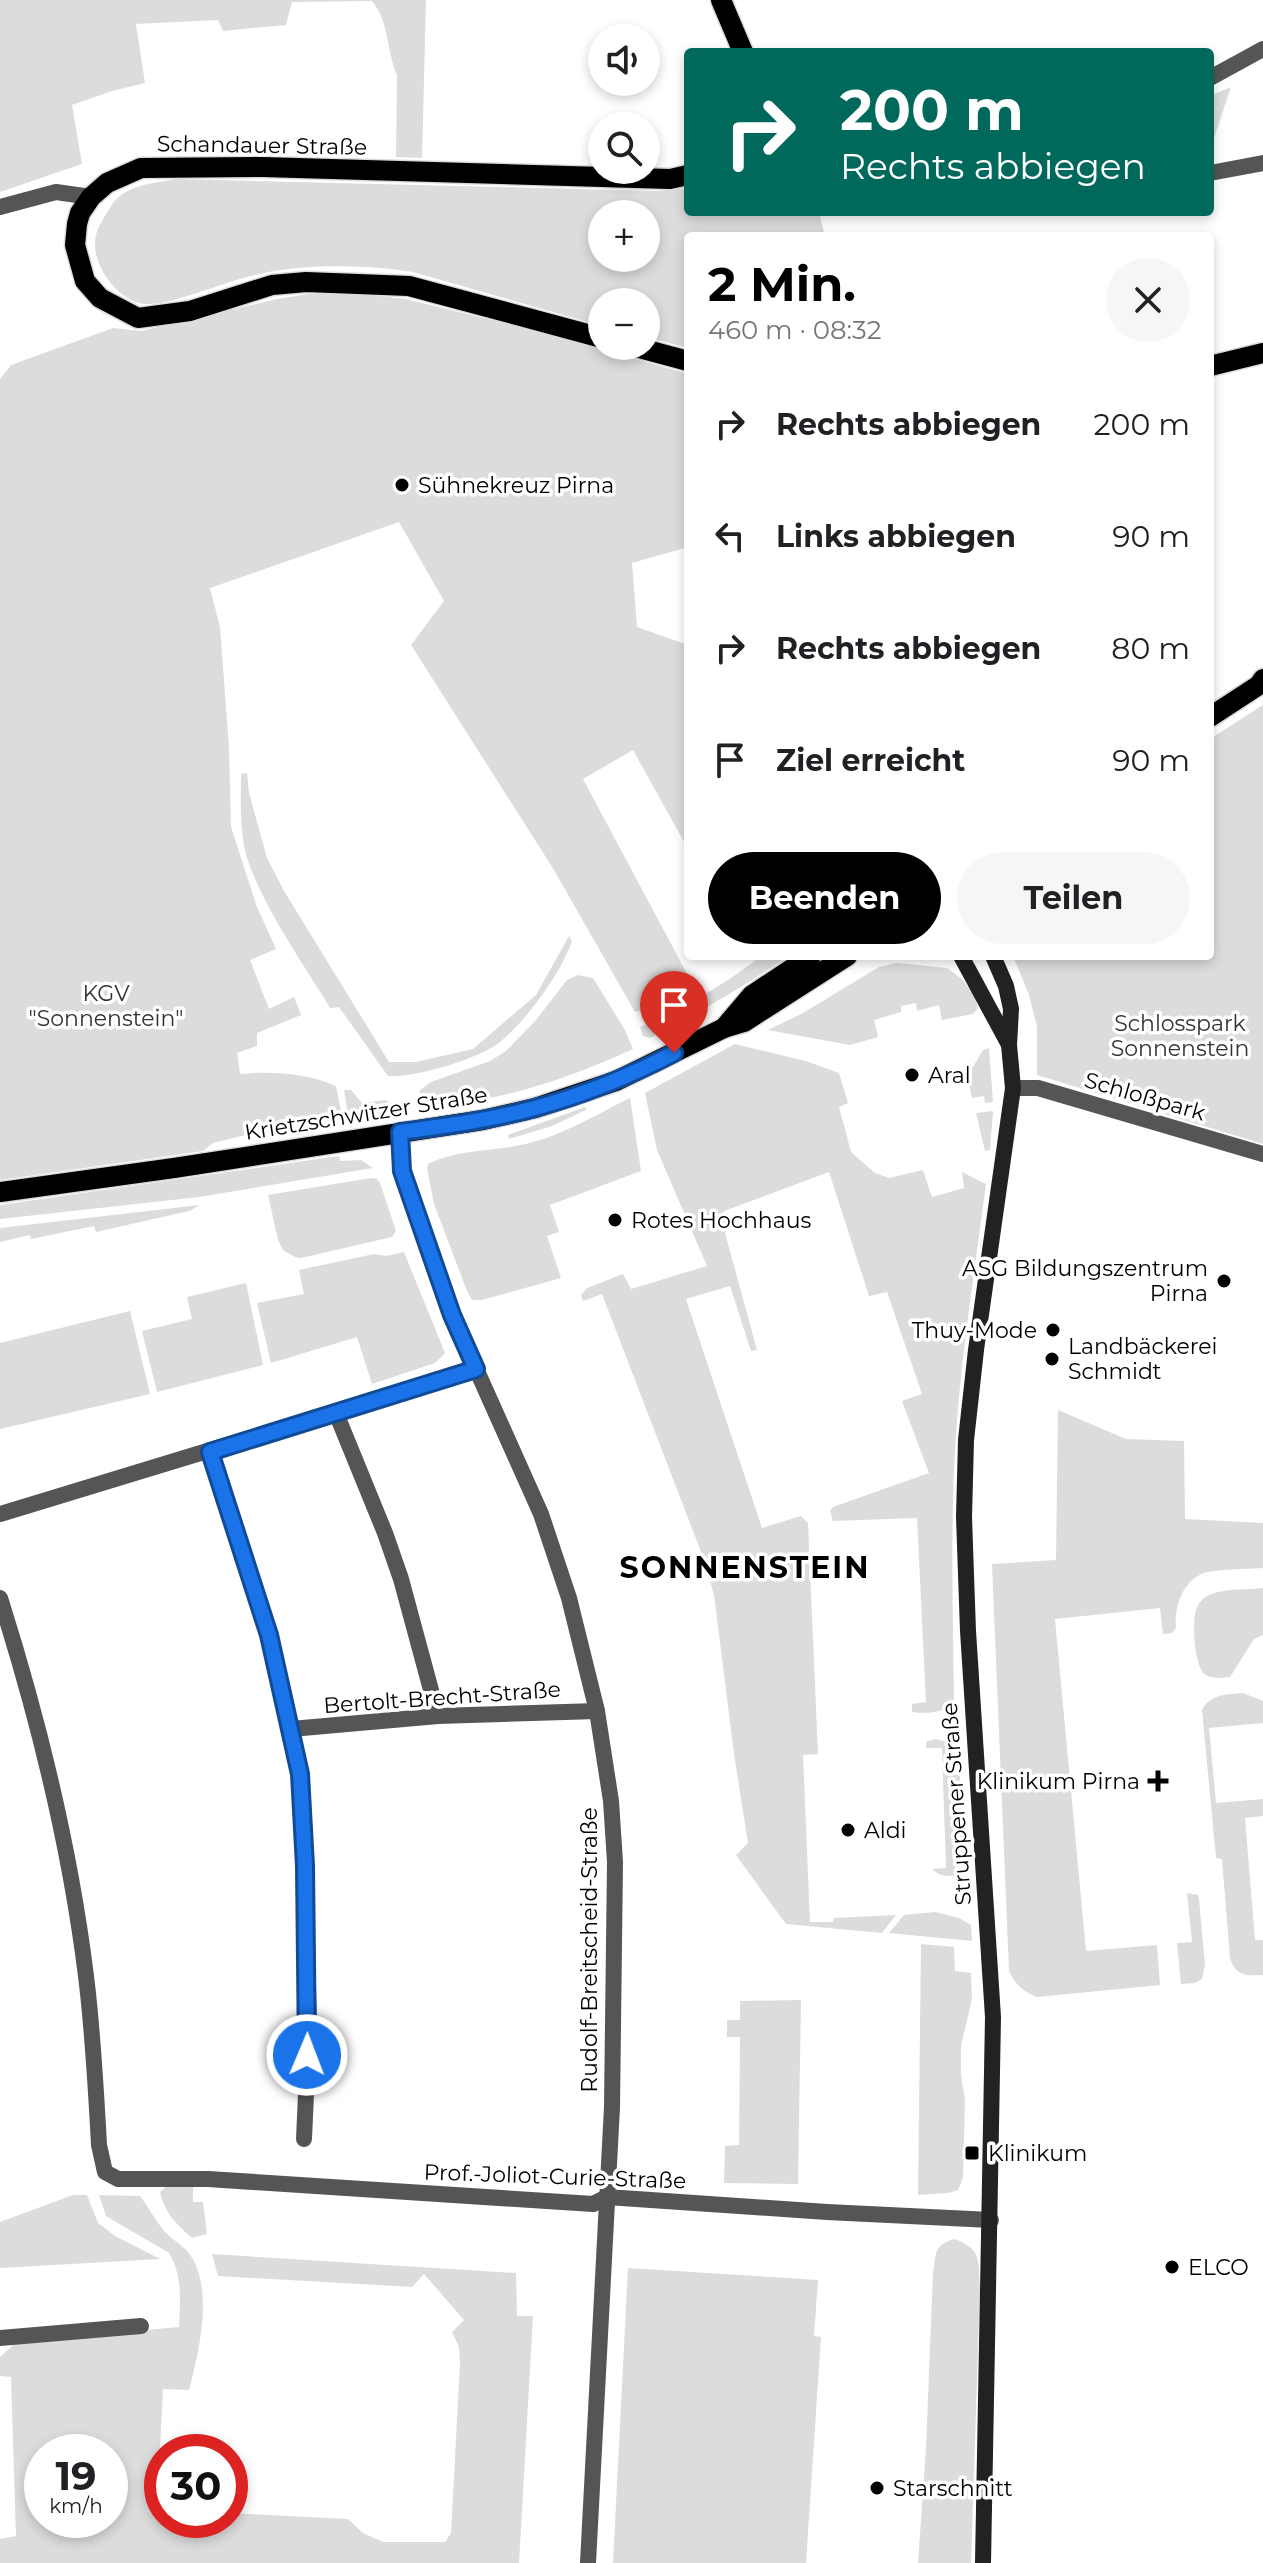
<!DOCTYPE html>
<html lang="de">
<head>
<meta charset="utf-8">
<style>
  body { margin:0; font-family:Montserrat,sans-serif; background:#f6f6f6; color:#202124; height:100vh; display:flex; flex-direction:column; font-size:30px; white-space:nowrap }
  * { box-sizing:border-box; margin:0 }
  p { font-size:26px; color:#757577 }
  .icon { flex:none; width:44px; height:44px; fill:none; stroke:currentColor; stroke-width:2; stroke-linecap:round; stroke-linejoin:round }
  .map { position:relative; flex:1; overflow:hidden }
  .sheet { position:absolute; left:684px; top:232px; width:530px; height:728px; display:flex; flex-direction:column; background:#fff; border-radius:8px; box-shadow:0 4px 12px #0003 }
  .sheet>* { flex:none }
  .guide { position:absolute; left:684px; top:48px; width:530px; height:168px; border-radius:8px; box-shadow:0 4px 12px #0003; background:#00695c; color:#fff; overflow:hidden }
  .controls { position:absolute; left:588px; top:24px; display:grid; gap:16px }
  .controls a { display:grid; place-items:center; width:72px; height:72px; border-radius:50%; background:#fff; box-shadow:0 4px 12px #0003; font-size:40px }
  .speed { position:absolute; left:24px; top:2434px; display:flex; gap:16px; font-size:40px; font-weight:700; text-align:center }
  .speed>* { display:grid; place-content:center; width:104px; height:104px; border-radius:50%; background:#fff; box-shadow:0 4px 12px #0003; line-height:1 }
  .speed small { font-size:20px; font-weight:400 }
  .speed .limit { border:12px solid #d22; background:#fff; color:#111 }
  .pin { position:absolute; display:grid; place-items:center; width:68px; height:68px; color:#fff; margin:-82px -34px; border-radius:50% 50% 50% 0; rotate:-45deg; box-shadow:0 0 8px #0007 }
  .pin .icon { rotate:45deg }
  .me { position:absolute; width:88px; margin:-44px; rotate:1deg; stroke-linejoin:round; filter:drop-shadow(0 0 6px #0008) }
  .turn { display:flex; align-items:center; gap:28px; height:168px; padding:0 24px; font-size:36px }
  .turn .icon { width:104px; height:104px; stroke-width:2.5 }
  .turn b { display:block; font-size:56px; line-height:68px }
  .round { display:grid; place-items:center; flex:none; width:84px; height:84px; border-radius:42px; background:#f6f6f6 }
  .headline { display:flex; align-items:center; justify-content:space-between; height:136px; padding:0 24px }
  h1 { font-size:48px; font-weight:700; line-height:60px; color:#000 }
  .action { display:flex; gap:16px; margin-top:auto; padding:16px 24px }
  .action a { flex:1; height:92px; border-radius:48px; background:#000; color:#fff; font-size:32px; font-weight:700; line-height:92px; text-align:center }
  .action a+a { background:#f6f6f6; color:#202124 }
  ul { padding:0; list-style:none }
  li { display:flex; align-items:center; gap:24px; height:112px; padding:0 24px }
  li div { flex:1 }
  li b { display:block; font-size:30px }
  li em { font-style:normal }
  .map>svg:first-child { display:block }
  .green { fill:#dcdcdc; fill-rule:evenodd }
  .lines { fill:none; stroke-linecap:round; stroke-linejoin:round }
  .primary-casing { stroke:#dbdbdb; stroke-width:23 }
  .minor { stroke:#555; stroke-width:16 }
  .secondary { stroke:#222; stroke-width:16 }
  .primary { stroke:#000; stroke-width:20 }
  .route-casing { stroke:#114b97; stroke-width:20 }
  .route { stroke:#1a73e8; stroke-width:14 }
  .poi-dot { fill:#000; stroke:#fff; stroke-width:3 }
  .labels { text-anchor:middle; stroke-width:7; stroke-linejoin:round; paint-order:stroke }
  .street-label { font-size:22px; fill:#000; stroke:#fff }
  .poi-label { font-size:22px; fill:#000; stroke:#fff; text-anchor:start }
  .park-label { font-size:22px; fill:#333; stroke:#fff }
  .district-label { font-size:30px; font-weight:bold; letter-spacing:2px; fill:#000; stroke:#fff }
</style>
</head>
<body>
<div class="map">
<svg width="1263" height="2563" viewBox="0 0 1263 2563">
  <rect width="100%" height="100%" fill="#fff"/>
  <g class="green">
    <path d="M0,0H426L422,158L396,157L397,75C386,50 390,23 372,1L292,2L286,25L223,31L218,20L136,24L145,83L112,91L72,105L82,164L0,192Z"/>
    <polygon points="1231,87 1210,150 1210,96"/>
    <path d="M177,179L657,191L688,188V212H819L825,236H688V348L646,337V302H602V326L413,272C359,264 296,263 243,278C217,285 172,304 148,304C122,305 95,270 95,245C94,231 104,218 111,206C124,185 154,183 177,179ZM602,214H646V258H602Z"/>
    <path d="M349,293L406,299L549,334L688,374V547L632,563L637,627L688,645V849L633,750L583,779L692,983L648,1008L635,1012L554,870L411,645L444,601L399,522L210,588L220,627L229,748L231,827L257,907L276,949L250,960L269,1009L294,997L301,1015L257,1033V1046L237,1053L240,1074C272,1071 306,1073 336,1086L343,1120L287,1125L213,1143L203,1151L0,1180V379L11,365L113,328L141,331L277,299L308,294Z"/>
    <polygon points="1263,705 1263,1144 1037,1075 1037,1026 1029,995 1013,956 1210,956 1210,739"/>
    <path d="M247,773L249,793L267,858L284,891L389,1062H416L473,1049L536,995L569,936L572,941C561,973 527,1020 500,1042C479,1059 415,1078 388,1076L339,1007L330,1008C303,963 265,910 248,861C239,833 241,803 241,774Z"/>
    <path d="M761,956H788C744,987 698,1013 650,1038L643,1036L640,1027C684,1008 724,985 761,956Z"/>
    <polygon points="897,963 947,968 962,979 974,995 978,1008 973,1014 942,1020 939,1005 917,1011 916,1003 901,1006 901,1012 874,1020 878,1037 850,1045 768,1030 803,1013 879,967"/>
    <path d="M578,975L593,978L625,1030L633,1049C567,1079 494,1105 421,1105L417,1101L420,1090L431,1082L490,1061L506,1051L536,1020L567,980Z"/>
    <path d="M735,1044L806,1061L839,1073L848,1103L839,1107L851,1152L875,1173L889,1178L923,1170L932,1197L964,1188L962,1172L986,1184C975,1267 962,1350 956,1434C950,1524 953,1614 954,1704C942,1713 926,1714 912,1712V1704L926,1702L917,1518L833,1521L830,1511L833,1507L929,1473L902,1401L922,1394L887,1292L869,1296L829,1172L724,1211L729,1229L725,1233L757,1350L751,1351L730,1286L686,1299L762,1528L801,1516L808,1523L818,1754L803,1755L810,1922H833L834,1918L896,1915L882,1933L786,1924L736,1855L748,1843L734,1754L714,1595L703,1557L602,1294L583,1301L581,1295L587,1288L623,1274L631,1289L707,1266L657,1150L645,1093Z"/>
    <polygon points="989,1048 993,1102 985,1103 984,1096 972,1098 967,1077 983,1050"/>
    <polygon points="344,1090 351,1090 362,1103 385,1100 389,1102 392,1114 349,1119"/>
    <path d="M630,1098L641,1171L550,1205L559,1232L547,1236L561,1278L482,1300H472L467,1291L434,1204L427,1168L428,1164C459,1148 499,1152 533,1142C567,1133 599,1113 630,1098Z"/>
    <polygon points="585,1107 586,1110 552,1126 509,1139 508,1135"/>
    <polygon points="993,1111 990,1150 985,1151 976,1113"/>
    <polygon points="339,1156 340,1161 361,1160 373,1168 199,1197 0,1219 0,1205"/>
    <polygon points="371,1178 377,1179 380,1183 396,1231 392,1237 301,1258 295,1257 283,1250 278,1240 268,1195"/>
    <polygon points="200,1205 189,1211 96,1232 94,1226 31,1239 30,1235 0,1242 0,1228"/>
    <polygon points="404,1252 445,1353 435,1363 372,1384 357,1337 271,1363 257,1303 304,1294 299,1270 374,1254 386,1256"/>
    <polygon points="246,1283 263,1365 157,1392 142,1331 192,1319 187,1297"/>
    <polygon points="130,1311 150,1394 0,1429 0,1343"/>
    <path d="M1058,1410L1126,1439L1184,1441L1185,1519L1263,1523V1568C1249,1569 1215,1569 1204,1573C1182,1581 1174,1608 1176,1628L1172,1633L1163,1634L1160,1608L1055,1619L1086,1951L1157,1945L1160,1985L1037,1997C1022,1991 1016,1985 1009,1971L992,1564L1056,1560Z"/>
    <path d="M1263,1588V1635L1254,1639L1230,1677C1222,1678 1213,1679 1206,1675C1194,1669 1192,1622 1196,1610C1198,1604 1202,1599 1207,1596C1222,1588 1247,1590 1263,1588Z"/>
    <path d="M1243,1693L1263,1701V1723L1209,1728L1216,1803L1263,1799V1816L1245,1818L1255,1940H1263V1975C1246,1976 1236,1976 1230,1958L1222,1859L1216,1858L1202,1710C1211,1693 1226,1695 1243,1693Z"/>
    <path d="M935,1739L958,1745L966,1873C954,1876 942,1879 932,1869L946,1868L942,1748H926V1742Z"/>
    <polygon points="1187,1893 1198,1895 1199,1899 1205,1965 1202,1979 1195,1983 1181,1984 1177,1943 1192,1942"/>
    <polygon points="935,1912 959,1918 971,1925 972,1941 889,1933 904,1915"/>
    <polygon points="921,1944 954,1947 955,1971 971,1973 972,1999 961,2046 961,2076 965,2100 963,2178 958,2190 948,2193 918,2195"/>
    <polygon points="801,2000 798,2184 724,2183 725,2146 739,2145 740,2037 727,2037 727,2020 740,2020 740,2001"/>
    <path d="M193,2186V2202H203L207,2234L192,2238C177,2225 164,2212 160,2192L166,2187Z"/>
    <polygon points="73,2195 87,2195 98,2223 115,2236 160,2259 0,2268 0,2222"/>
    <path d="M99,2195L140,2196C148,2206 153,2217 161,2227C168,2237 180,2243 188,2252C215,2286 199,2352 189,2390L163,2389L157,2510H162V2520H230V2513L348,2519L363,2533L383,2542H445L451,2533L460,2364L459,2347L452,2332L464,2320L424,2274L412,2287L218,2276L212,2254L516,2273L517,2316H533L519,2563H0V2539L16,2536L11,2377L0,2376V2357L13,2345L25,2341L179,2327C180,2302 183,2276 169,2253L106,2216ZM42,2452H110V2520H42Z"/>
    <path d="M955,2239C983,2250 978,2262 980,2289L971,2563H918L926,2448L933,2274C936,2255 933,2244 955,2239Z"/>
    <polygon points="628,2268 818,2280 814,2336 821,2337 806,2563 613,2563"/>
  </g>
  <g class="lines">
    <defs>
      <g id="primary">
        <polyline points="721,0 743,52"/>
        <polyline points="602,338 409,286 306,282 272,285 190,311 138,318 100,298 85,281 75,245 77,224 80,213 91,197 107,183 141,168 263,167 670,179 688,175"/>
        <polyline points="632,346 688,361"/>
        <polyline points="1210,366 1263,353"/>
        <polyline points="1210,717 1259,685 1263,679"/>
        <polyline points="724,1028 752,995 811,956"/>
        <polyline points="0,1192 174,1168 483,1120 535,1108 616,1081 724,1028 744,1022 847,956"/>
      </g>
    </defs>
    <use href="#primary" class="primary-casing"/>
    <g class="minor">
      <polyline points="1210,78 1263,49"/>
      <polyline points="1210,173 1263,163"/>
      <polyline points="0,207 56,192 91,197"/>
      <polyline points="1013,1088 1038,1088 1263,1154"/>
      <polyline points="400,1132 402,1171 452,1315 541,1514 569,1598 597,1711 611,1801 615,1862 612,2107 588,2563"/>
      <polyline points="336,1413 385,1533 401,1579 438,1716"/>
      <polyline points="210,1452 269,1635 300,1774 305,1866 309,2027 304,2139"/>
      <polyline points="0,1514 476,1369"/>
      <path d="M0,1598C39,1721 70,1847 86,1976C93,2032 96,2089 99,2145L105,2172L118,2179H208L593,2204L607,2197L827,2212L991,2220"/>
      <polyline points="291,1729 438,1716 597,1711"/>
      <polyline points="0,2338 141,2326"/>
    </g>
    <g class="secondary">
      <polyline points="961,956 1008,1043"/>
      <polyline points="983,2563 993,2017 968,1631 964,1517 966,1440 976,1350 1013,1088 1009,1045 1011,1009 1006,986 993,956"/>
    </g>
    <use href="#primary" class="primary"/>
  </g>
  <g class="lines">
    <defs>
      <path id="route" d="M307,2055L305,1866L300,1774L269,1635L210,1452L476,1369L452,1315L402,1171L400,1132C445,1126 491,1120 535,1108C583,1095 630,1076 674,1053"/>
    </defs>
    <use href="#route" class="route-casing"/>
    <use href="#route" class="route"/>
  </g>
  <g class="poi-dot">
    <circle cx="402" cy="485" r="8"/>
    <circle cx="912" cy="1075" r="8"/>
    <circle cx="615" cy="1220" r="8"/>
    <circle cx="1224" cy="1281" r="8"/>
    <circle cx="1053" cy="1330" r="8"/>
    <circle cx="1052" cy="1359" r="8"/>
    <path d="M1154 1769h8v8h8v8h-8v8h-8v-8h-8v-8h8z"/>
    <circle cx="848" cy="1830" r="8"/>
    <rect x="964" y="2145" width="16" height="16" rx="4"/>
    <circle cx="1172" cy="2267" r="8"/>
    <circle cx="877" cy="2488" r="8"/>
  </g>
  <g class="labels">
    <g class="street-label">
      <text transform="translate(262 145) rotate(1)" y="8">Schandauer Straße</text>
      <text transform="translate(1145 1096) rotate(16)" y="8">Schloßpark</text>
      <text transform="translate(366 1113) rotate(-9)" y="8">Krietzschwitzer Straße</text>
      <text transform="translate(442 1697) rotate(-4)" y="8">Bertolt-Brecht-Straße</text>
      <text transform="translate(956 1804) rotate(-94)" y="8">Struppener Straße</text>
      <text transform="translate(589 1950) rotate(-90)" y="8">Rudolf-Breitscheid-Straße</text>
      <text transform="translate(555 2176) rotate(2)" y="8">Prof.-Joliot-Curie-Straße</text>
    </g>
    <g class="poi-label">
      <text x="418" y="493">Sühnekreuz Pirna</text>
      <text x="928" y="1083">Aral</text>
      <text x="631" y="1228">Rotes Hochhaus</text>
      <text x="1208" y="1276" text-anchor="end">ASG Bildungszentrum<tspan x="1208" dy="25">Pirna</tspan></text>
      <text x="1037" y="1338" text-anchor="end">Thuy-Mode</text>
      <text x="1068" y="1354">Landbäckerei<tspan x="1068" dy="25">Schmidt</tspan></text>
      <text x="1140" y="1789" text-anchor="end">Klinikum Pirna</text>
      <text x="864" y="1838">Aldi</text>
      <text x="988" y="2161">Klinikum</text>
      <text x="1188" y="2275">ELCO</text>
      <text x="893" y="2496">Starschnitt</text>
    </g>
    <g class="park-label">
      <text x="106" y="1001">KGV<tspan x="106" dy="25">"Sonnenstein"</tspan></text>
      <text x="1180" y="1031">Schlosspark<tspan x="1180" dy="25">Sonnenstein</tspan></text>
    </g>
    <g class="district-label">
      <text x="745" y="1578">SONNENSTEIN</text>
    </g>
  </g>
</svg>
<div class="controls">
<a><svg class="icon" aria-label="sound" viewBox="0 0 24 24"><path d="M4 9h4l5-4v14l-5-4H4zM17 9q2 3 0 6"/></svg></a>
<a><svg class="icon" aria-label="search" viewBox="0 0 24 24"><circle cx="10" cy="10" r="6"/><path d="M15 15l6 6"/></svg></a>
<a>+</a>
<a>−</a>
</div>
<div class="speed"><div>19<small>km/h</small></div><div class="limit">30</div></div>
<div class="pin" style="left:674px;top:1053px;background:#d93025"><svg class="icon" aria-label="arrive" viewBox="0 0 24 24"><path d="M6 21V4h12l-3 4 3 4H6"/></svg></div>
<svg class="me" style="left:307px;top:2055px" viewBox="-20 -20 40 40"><circle r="17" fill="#1a73e8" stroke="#fff" stroke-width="3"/><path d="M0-11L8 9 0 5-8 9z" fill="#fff"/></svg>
<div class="guide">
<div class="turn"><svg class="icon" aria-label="right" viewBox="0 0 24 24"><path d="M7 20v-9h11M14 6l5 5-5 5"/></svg><div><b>200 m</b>Rechts abbiegen</div></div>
</div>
<section class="sheet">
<div class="headline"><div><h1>2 Min.</h1><p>460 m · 08:32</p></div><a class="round"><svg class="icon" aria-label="close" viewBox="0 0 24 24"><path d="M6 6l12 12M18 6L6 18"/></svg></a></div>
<ul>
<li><svg class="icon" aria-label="right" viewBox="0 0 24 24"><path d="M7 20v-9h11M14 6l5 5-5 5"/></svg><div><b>Rechts abbiegen</b></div><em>200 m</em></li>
<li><svg class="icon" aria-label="left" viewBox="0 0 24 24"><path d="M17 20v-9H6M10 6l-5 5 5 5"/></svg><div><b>Links abbiegen</b></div><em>90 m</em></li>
<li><svg class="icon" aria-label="right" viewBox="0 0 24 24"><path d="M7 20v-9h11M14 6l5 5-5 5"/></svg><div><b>Rechts abbiegen</b></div><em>80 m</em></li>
<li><svg class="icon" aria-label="arrive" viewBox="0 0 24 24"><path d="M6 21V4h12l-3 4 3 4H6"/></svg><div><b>Ziel erreicht</b></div><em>90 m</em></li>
</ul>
<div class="action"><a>Beenden</a><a>Teilen</a></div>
</section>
</div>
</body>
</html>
